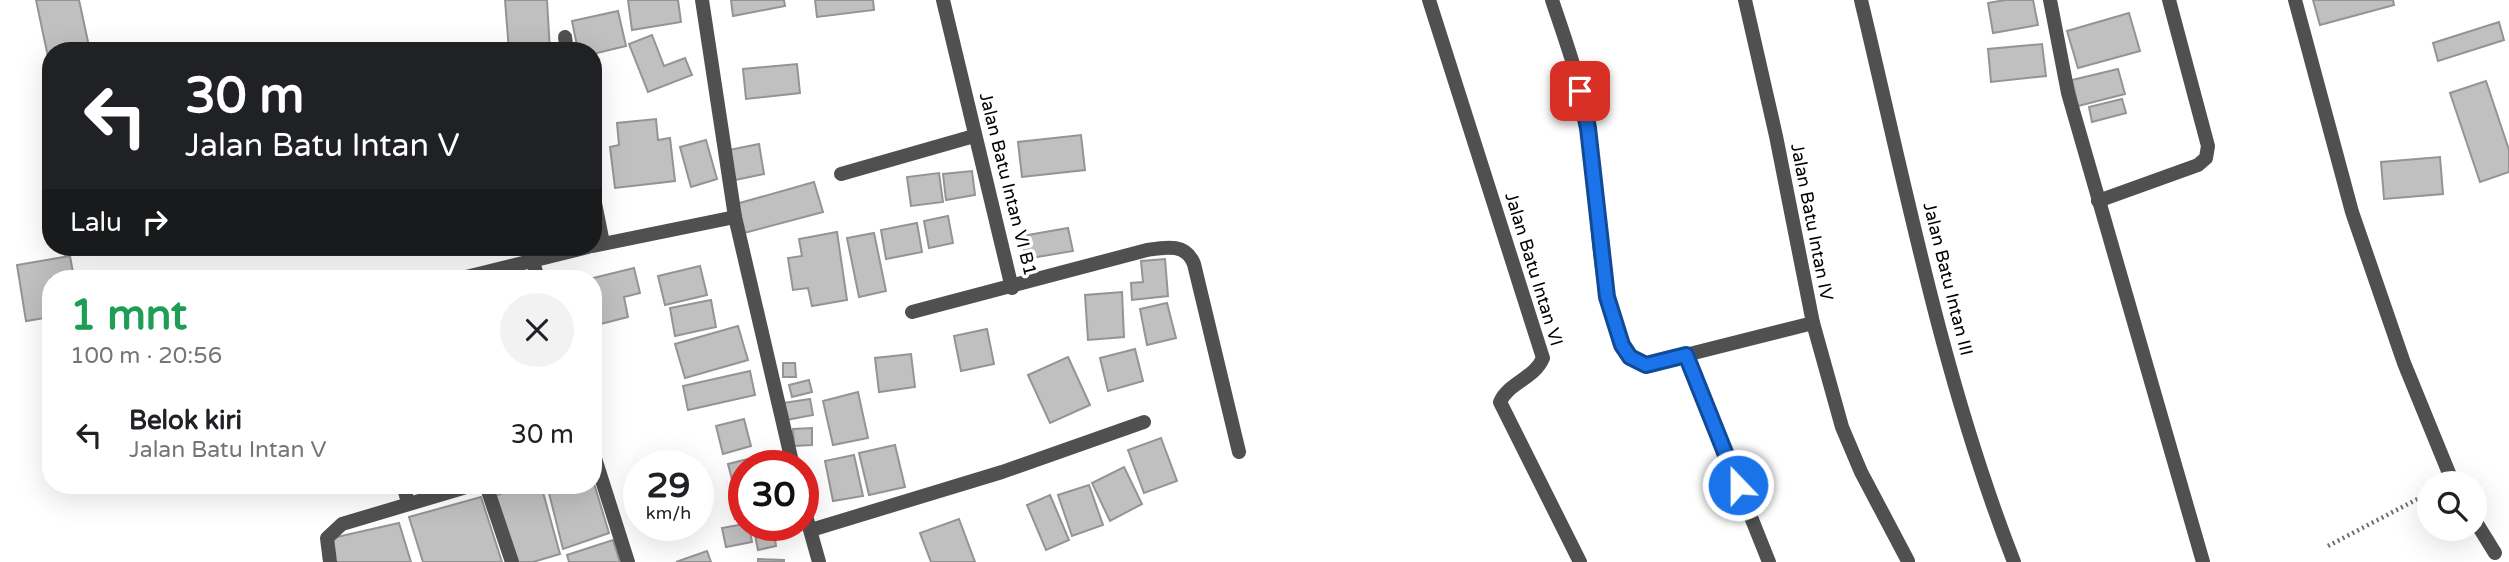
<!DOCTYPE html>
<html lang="id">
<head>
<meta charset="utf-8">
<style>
  body { margin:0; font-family:"Varela Round",sans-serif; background:#f2f2f2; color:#202124; height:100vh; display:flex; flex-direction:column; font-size:26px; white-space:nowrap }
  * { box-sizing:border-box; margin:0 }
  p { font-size:23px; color:#757577 }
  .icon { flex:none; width:38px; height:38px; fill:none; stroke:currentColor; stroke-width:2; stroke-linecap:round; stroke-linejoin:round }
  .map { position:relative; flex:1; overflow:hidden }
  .panel { position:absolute; left:42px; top:270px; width:560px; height:224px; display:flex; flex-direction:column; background:#fff; border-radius:28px; box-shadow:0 7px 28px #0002 }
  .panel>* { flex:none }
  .banner { position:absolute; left:42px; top:42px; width:560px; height:214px; border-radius:28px; box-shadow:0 7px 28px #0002; background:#202124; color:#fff; overflow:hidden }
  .controls { position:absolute; left:2417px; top:471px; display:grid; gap:14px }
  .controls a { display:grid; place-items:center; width:70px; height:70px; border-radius:50%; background:#fff; box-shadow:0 7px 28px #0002; font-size:35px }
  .speed { position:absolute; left:623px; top:450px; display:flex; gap:14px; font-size:35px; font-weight:700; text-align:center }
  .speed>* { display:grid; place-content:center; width:91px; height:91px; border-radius:50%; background:#fff; box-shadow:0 7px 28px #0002; line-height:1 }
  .speed small { font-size:18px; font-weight:400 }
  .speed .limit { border:10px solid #d22; background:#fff; color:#111 }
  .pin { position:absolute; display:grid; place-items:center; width:60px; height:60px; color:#fff; margin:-30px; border-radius:14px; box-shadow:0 4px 10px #0006 }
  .me { position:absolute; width:77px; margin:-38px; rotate:338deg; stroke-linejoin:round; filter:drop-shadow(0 0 5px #0008) }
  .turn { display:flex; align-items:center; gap:24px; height:147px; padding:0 28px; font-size:32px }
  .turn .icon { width:91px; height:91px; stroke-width:2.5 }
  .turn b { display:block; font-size:49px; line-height:60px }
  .then { display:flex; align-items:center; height:66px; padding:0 28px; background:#0003; gap:14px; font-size:26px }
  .round { display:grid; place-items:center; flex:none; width:74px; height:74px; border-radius:37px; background:#f2f2f2 }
  .summary { display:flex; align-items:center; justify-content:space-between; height:119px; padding:0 28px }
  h1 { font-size:42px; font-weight:800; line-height:52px; color:#1e9e55 }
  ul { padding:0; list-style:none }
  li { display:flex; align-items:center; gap:21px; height:91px; padding:0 28px }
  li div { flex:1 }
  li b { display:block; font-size:26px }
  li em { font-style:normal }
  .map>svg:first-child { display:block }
  .building { fill:#c0c0c0; stroke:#949494; stroke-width:2 }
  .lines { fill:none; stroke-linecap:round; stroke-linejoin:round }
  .path { stroke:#727272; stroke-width:4.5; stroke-dasharray:2 3.5; stroke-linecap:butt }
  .street { stroke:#505050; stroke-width:14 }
  .route-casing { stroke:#114b97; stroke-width:18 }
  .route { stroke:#1a73e8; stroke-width:12 }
  .labels { text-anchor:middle; stroke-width:7; stroke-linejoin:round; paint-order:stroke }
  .street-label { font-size:18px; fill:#000; stroke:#fff }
</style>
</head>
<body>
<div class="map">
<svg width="2509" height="562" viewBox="0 0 2509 562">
  <rect width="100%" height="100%" fill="#fff"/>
  <g class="building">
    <polygon points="36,0 79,0 90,51 51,51 51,71"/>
    <polygon points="505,0 547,0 550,51 509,51"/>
    <polygon points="628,0 678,0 681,22 632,30"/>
    <polygon points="731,0 784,0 785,6 733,16"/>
    <polygon points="815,0 873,0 874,10 817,17"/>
    <polygon points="2005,0 2033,0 2038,25 1993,33 1988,3"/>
    <polygon points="2313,0 2393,0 2394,5 2320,25"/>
    <polygon points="618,11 626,46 593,54 593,51 578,51 572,21"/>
    <polygon points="2129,13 2140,51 2078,68 2067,31"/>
    <polygon points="2499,22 2504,40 2438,61 2433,43"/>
    <polygon points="652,35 664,66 685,58 692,75 648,92 629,44"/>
    <polygon points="2042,44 2046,76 1991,82 1988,49"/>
    <polygon points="797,64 800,93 746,99 743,69"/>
    <polygon points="2118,69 2125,94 2078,106 2072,80"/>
    <polygon points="2486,81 2509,150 2509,172 2480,182 2450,93"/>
    <polygon points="2122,99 2126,113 2092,122 2089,107"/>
    <polygon points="656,119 658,140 670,138 675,181 615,188 610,147 619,145 617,123"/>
    <polygon points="1081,135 1085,170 1022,177 1018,142"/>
    <polygon points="706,140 717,179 691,187 680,147"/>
    <polygon points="759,144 764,174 735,180 729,150"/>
    <polygon points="2440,157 2443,194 2384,199 2381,162"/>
    <polygon points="972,171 975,195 946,200 943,174"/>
    <polygon points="939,173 943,202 911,206 907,177"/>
    <polygon points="814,182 823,212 744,233 736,204"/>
    <polygon points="948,216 953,243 929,248 924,221"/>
    <polygon points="917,223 922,252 886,259 881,230"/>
    <polygon points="1068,228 1073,251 1025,259 1022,236"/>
    <polygon points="837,232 847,300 812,306 808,288 793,290 788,258 802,256 799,239"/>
    <polygon points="874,233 886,291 859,297 847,238"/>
    <polygon points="70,256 74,278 51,278 51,317 26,321 17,265"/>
    <polygon points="1165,259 1168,296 1132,300 1131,283 1143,282 1141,261"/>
    <polygon points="700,266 707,295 665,305 658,276"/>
    <polygon points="634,268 640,293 624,297 628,317 593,326 593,278"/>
    <polygon points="1122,292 1124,337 1088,340 1085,295"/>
    <polygon points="711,300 716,327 675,336 670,308"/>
    <polygon points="1167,303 1176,338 1147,345 1140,309"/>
    <polygon points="738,326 748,360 685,378 675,344"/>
    <polygon points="987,329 994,364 961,371 954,336"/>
    <polygon points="1135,349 1143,381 1108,391 1100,358"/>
    <polygon points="911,354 915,387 879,392 875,358"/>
    <polygon points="1068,357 1090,405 1050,423 1028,375"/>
    <polygon points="783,363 795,363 796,377 783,377"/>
    <polygon points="750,371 755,395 688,410 683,386"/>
    <polygon points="809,380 812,392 792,397 789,385"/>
    <polygon points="858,392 868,438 833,445 823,401"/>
    <polygon points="810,399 813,415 786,420 783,403"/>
    <polygon points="744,419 751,446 723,454 716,426"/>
    <polygon points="812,428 812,445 794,446 793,429"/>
    <polygon points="1161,438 1177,481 1144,493 1128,450"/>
    <polygon points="895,445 905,487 869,495 859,453"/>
    <polygon points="854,455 863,496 833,501 825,461"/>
    <polygon points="748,459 750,466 744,466 744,485 734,487 728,464"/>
    <polygon points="1124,467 1142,504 1110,521 1092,483"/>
    <polygon points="593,480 609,533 563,549 547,485 593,485"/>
    <polygon points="523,485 541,485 560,554 533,562 517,562 495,496"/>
    <polygon points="1089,485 1103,525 1072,536 1058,495"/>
    <polygon points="744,493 744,517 735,519 729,498"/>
    <polygon points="1050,495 1069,540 1046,550 1027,505"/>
    <polygon points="481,497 502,562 423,562 409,517"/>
    <polygon points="959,519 975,562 931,562 920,533"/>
    <polygon points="399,523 411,562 334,562 328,539"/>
    <polygon points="744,524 749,525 752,542 726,547 722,528"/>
    <polygon points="753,525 773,525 776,546 758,550"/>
    <polygon points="613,540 620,562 569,562 567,555"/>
    <polygon points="707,551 711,562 676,562"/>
    <polygon points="758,559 784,560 784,562 758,562"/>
  </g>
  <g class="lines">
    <polyline class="path" points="2328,546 2429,493"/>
    <g class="street">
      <polyline points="702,0 735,217 793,466"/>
      <polyline points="943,0 1012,288"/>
      <path d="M1429,0L1543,358C1534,379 1509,382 1500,402L1580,562"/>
      <path d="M1552,0C1566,42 1582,85 1588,129C1597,191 1596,291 1622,345C1628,356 1636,361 1646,365L1813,323L1776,136L1745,0"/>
      <path d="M1861,0C1906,188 1943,381 2014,562"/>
      <polyline points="2050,0 2068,93 2203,562"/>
      <polyline points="2295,0 2352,212 2404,363 2453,483"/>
      <polyline points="565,37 567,51"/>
      <polyline points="841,174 974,136"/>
      <polyline points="593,193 603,243"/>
      <polyline points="2098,201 2198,165 2206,158 2208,146 2169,0"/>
      <polyline points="593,246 735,217"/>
      <polyline points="532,259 538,278"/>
      <polyline points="462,278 588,247"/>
      <path d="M912,312L1147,250C1166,247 1186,243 1194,264L1239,452"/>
      <polyline points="1813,323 1842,427 1861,472 1908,561"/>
      <polyline points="1686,355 1769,562"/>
      <polyline points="593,452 628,562"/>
      <polyline points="403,485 408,502"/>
      <polyline points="486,485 512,562"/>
      <polyline points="803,505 819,562"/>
      <polyline points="2474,519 2495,553"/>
      <polyline points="811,530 1002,472 1144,422"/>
      <polyline points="330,562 327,538 342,524 473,485"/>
    </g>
  </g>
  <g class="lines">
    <defs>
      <polyline id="route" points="1580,91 1588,128 1607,297 1622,345 1630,357 1646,365 1686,355 1738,485"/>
    </defs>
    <use href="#route" class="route-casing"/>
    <use href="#route" class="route"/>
  </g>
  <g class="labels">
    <g class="street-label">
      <text transform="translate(1008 184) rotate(76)" y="6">Jalan Batu Intan VI B1</text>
      <text transform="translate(1812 222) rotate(79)" y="6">Jalan Batu Intan IV</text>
      <text transform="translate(1534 269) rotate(73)" y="6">Jalan Batu Intan VI</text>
      <text transform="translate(1948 279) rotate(76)" y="6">Jalan Batu Intan III</text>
    </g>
  </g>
</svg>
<div class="controls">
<a><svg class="icon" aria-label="search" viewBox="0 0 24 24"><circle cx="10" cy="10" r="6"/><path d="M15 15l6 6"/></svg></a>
</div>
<div class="speed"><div>29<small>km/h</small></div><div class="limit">30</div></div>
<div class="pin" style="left:1580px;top:91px;background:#d93025"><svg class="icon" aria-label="arrive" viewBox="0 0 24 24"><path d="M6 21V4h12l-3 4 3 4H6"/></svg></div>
<svg class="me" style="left:1738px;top:485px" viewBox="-20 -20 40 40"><circle r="17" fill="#1a73e8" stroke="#fff" stroke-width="3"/><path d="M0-11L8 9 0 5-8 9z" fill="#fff"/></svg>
<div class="banner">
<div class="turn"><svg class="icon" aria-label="left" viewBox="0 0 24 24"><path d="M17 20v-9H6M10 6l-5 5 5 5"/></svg><div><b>30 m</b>Jalan Batu Intan V</div></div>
<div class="then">Lalu<svg class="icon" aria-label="right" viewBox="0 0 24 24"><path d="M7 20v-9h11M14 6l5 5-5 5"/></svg></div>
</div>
<section class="panel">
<div class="summary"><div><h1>1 mnt</h1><p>100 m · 20:56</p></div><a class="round"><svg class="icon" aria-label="close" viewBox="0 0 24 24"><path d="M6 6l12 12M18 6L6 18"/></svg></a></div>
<ul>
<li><svg class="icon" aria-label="left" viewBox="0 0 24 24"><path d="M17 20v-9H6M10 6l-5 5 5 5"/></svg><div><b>Belok kiri</b><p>Jalan Batu Intan V</p></div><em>30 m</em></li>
</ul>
</section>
</div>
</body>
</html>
